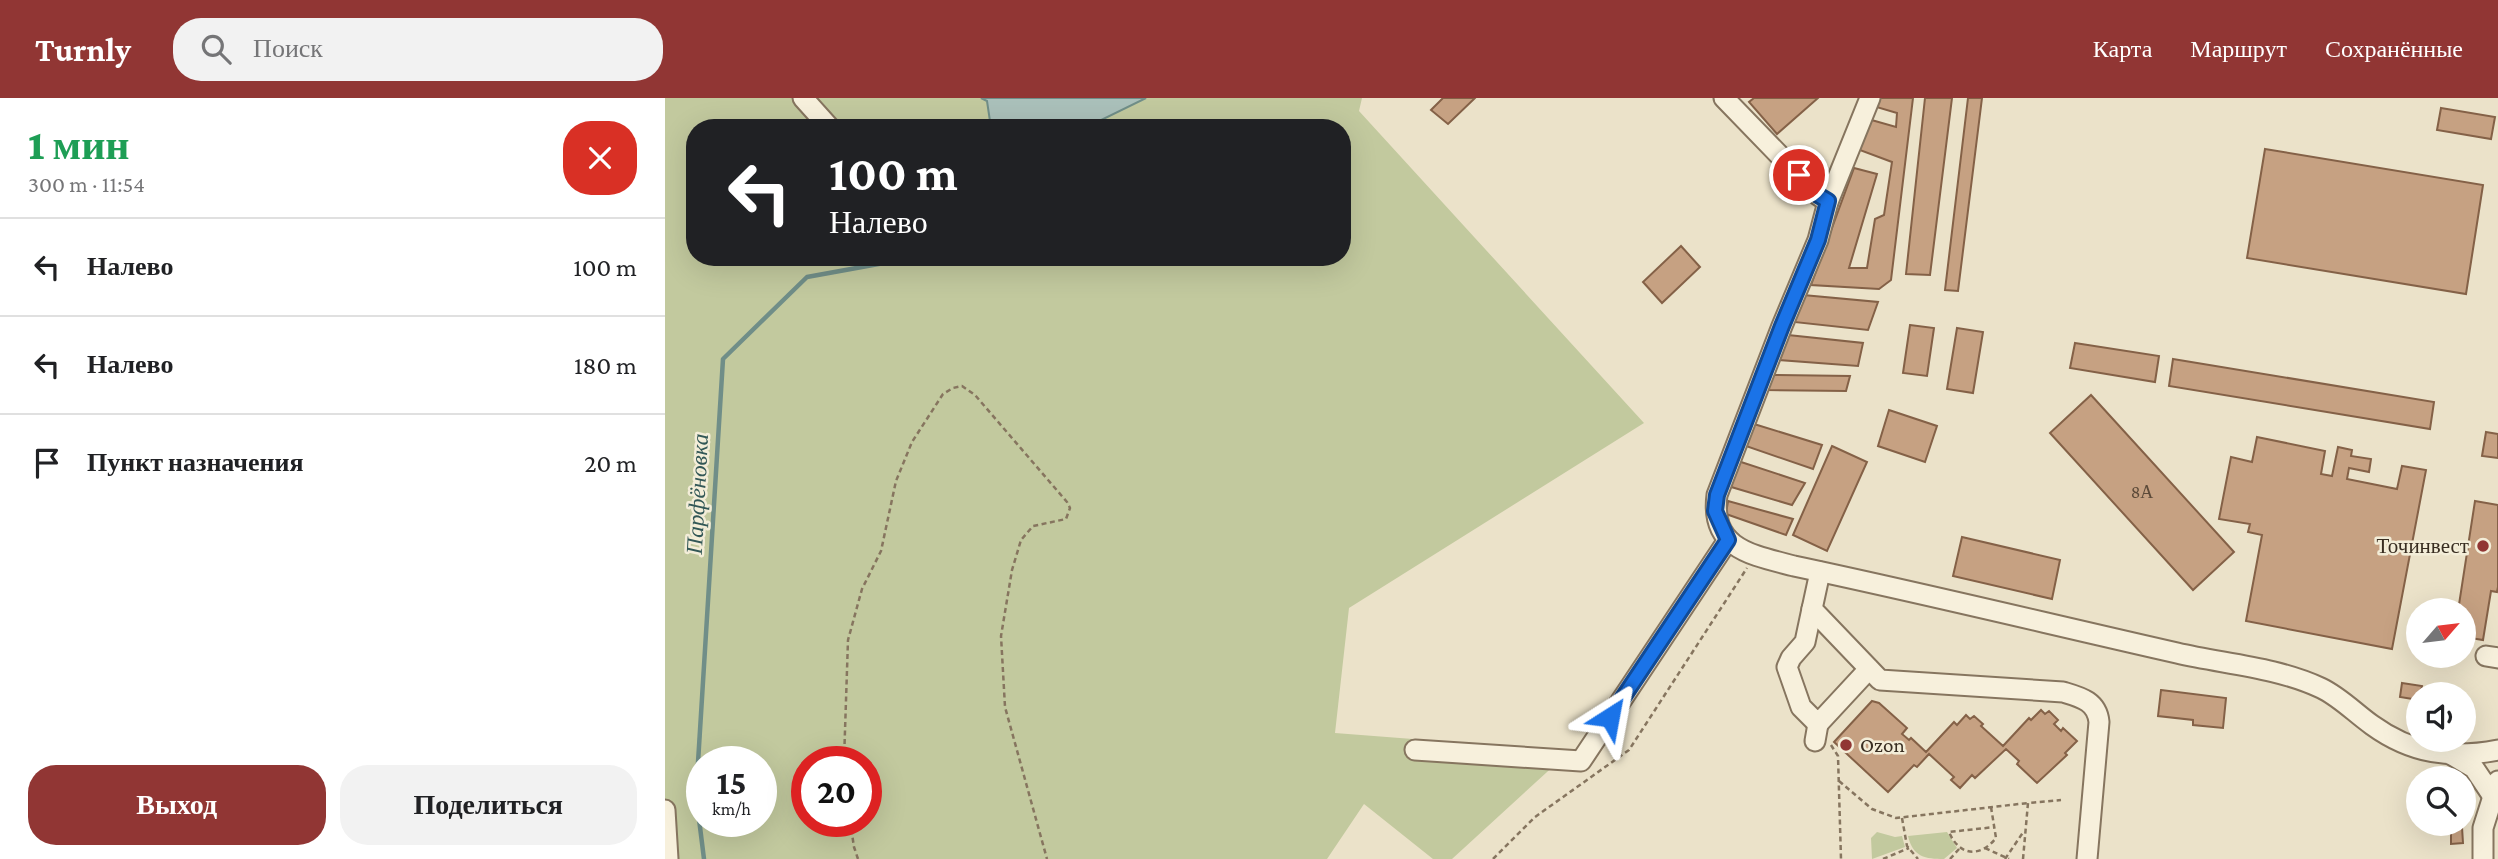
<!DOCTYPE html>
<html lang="ru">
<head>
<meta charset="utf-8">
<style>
  body { margin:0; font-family:"Crimson Pro",serif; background:#f2f2f2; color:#202124; height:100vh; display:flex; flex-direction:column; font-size:26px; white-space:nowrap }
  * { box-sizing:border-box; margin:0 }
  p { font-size:23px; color:#757577 }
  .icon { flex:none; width:38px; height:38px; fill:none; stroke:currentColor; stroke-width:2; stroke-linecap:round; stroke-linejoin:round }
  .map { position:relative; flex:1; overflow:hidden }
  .side { display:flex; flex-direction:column; background:#fff; width:665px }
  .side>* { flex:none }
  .guide { position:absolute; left:21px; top:21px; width:665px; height:147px; border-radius:28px; box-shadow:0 7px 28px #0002; background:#202124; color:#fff; overflow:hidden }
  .needle { width:46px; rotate:62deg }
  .buttons { position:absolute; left:1741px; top:500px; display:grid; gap:14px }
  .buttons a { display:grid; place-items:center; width:70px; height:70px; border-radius:50%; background:#fff; box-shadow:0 7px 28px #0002; font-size:35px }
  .speed { position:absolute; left:21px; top:648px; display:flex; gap:14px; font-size:35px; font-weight:700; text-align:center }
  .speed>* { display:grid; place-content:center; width:91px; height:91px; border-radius:50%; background:#fff; box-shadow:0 7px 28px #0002; line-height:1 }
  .speed small { font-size:18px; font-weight:400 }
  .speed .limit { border:10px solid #d22; background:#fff; color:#111 }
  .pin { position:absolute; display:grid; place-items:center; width:60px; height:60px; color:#fff; margin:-30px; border:4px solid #fff; border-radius:50%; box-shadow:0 2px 7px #0007 }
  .me { position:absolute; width:77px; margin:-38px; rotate:34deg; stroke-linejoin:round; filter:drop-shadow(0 0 5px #0008) }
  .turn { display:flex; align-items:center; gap:24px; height:147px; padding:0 28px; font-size:32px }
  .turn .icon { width:91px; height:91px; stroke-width:2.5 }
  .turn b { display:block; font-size:49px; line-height:60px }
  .round { display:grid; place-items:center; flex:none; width:74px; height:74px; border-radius:28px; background:#f2f2f2 }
  .headline { display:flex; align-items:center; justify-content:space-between; height:119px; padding:0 28px }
  h1 { font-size:42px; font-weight:800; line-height:52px; color:#1e9e55 }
  .cta { display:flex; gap:14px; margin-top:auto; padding:14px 28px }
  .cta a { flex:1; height:80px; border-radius:28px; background:#913634; color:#fff; font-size:28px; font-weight:800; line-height:80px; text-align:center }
  .cta a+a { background:#f2f2f2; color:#202124 }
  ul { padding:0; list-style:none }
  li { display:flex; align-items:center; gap:21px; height:98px; padding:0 28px; border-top:2px solid #e0e0e0 }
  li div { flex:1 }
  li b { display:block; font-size:26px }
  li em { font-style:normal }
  header { display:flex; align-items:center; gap:42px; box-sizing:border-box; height:98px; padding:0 35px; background:#913634; color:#fff }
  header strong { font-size:33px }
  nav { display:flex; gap:38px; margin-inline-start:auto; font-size:24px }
  .search { width:490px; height:63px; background:#f2f2f2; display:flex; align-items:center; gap:18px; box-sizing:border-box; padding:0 24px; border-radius:28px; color:#757577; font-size:26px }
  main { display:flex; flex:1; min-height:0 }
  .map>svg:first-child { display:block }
  .green { fill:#c2c99e; fill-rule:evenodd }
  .water { fill:#aac0ba; stroke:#708e88; stroke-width:2 }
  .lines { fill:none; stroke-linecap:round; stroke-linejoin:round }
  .stream { stroke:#708e88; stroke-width:4.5 }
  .building { fill:#c6a182; stroke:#846147; stroke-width:2 }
  .minor-casing { stroke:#86755f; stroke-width:23 }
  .path { stroke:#86755f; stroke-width:2.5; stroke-dasharray:5 3.5; stroke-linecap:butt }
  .minor { stroke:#f7f0dc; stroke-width:19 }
  .route-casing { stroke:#114b97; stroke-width:18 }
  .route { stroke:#1a73e8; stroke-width:12 }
  .poi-dot { fill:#913634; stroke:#f3edd8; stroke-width:2.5 }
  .labels { text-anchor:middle; stroke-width:5; stroke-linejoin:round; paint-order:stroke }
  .number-label { font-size:18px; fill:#5c4a39 }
  .poi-label { font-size:21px; fill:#382d21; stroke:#f3edd8; text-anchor:end }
  .water-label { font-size:23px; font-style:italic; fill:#325756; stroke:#f3edd8 }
</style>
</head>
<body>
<header>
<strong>Turnly</strong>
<div class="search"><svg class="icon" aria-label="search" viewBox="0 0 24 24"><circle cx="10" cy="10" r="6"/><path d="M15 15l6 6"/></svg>Поиск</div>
<nav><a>Карта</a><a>Маршрут</a><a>Сохранённые</a></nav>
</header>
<main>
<section class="side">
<div class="headline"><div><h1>1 мин</h1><p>300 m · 11:54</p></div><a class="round" style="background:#d93025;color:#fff"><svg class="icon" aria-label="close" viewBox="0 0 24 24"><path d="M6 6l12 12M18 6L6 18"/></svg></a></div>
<ul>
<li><svg class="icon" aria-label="left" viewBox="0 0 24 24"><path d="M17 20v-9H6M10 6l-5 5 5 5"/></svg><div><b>Налево</b></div><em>100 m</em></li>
<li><svg class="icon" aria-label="left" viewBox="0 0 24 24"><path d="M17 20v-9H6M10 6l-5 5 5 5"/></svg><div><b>Налево</b></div><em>180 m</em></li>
<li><svg class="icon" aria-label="arrive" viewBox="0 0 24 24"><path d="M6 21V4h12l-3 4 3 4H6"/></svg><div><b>Пункт назначения</b></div><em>20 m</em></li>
</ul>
<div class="cta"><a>Выход</a><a>Поделиться</a></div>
</section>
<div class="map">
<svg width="1833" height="761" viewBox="0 0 1833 761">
  <rect width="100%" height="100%" fill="#ebe2c9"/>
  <g class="green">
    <path d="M0,0H316L322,3L326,30H30V159H677V30H420L481,0H697L694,13L979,325L684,510L670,635L905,653L787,761H768L699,706L662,761H0ZM37,663H96V723H37ZM142,663H201V723H142Z"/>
    <polygon points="1212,734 1230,739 1237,738 1240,749 1207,761 1206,740"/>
    <path d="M1282,734L1292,750L1279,761C1260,761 1248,759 1243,738Z"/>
  </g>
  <polygon class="water" points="316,0 481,0 420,30 326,30 322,3"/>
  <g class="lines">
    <polyline class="stream" points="39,761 31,697 58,261 142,179 252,159"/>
  </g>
  <g class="building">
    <polygon points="778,0 810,0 783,26 766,12"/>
    <polygon points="1089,0 1153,0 1112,36 1084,4"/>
    <polygon points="1212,0 1248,0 1226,182 1214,191 1146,187 1189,70 1212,76 1184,170 1202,170 1210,121 1219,117 1227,64 1192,51 1203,21 1231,29 1232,15 1208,8"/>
    <polygon points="1260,0 1287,0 1265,177 1241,176"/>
    <polygon points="1303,0 1317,0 1293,193 1280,192"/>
    <polygon points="1776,10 1830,19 1826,41 1772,32"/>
    <polygon points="1600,51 1818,87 1801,196 1582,160"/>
    <polygon points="1016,148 1035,169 997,205 978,184"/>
    <polygon points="1138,197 1213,204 1203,232 1129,224"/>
    <polygon points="1245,227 1269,230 1262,278 1238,275"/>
    <polygon points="1292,230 1318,234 1308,295 1282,291"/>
    <polygon points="1123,237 1198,245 1193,268 1114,262"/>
    <polygon points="1410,245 1494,258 1490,284 1405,270"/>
    <polygon points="1508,261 1769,304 1765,331 1504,288"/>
    <polygon points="1108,277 1185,278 1181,293 1102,292"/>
    <polygon points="1426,297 1569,454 1528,492 1385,335"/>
    <polygon points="1224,312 1272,328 1260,364 1213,348"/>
    <polygon points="1089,326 1157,347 1148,371 1078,347"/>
    <polygon points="1821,334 1833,336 1833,360 1817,358"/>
    <polygon points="1592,339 1660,353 1656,376 1667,378 1673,349 1687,352 1686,358 1706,361 1704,374 1684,370 1682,381 1732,391 1737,368 1761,372 1727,551 1581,523 1597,437 1583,434 1585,426 1554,421 1566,359 1587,364"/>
    <polygon points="1167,348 1202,364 1162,453 1128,437"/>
    <polygon points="1073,363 1140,385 1127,407 1063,388"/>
    <polygon points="1063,403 1128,421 1121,437 1061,416"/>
    <polygon points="1810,403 1833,407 1833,489 1832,494 1826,493 1818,542 1799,539 1799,513 1793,513"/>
    <polygon points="1297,439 1395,462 1387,501 1288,478"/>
    <polygon points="1737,585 1757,588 1754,602 1735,599"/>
    <polygon points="1496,592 1561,600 1558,630 1528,627 1528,622 1493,618"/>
    <polygon points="1207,603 1214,605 1242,630 1237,636 1244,642 1246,640 1261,654 1289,624 1292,627 1301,617 1305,621 1309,618 1318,626 1316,628 1338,648 1364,620 1366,622 1376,612 1380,616 1384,613 1393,622 1389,626 1396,633 1398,630 1412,643 1400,655 1402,657 1372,685 1352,666 1354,663 1341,651 1310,680 1307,677 1295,690 1286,682 1289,679 1264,656 1252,669 1249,667 1223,694 1169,644"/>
    <polygon points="1786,729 1797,729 1798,745 1786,746"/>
  </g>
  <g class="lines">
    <defs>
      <g id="minor">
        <polyline points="138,0 165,30"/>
        <polyline points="1059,0 1153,97 1163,104"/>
        <path d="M1205,0L1163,104L1153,142L1117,228L1052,397C1045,451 1087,457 1129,468C1257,495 1384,526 1512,555C1559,566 1611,569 1656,590C1675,599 1690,615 1707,627C1747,656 1786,661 1833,652"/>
        <path d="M1155,474L1147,511L1215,582L1398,594C1415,599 1432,603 1434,624L1422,761"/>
        <polyline points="1147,511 1140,544 1126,560 1122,569 1136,609 1153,626 1204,571"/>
        <polyline points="1821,558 1833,560"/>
        <polyline points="1150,643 1153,626"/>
        <polyline points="750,652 916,663 1063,442"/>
        <polyline points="1787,657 1809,670 1831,703"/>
        <polyline points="0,712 3,761"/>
        <polyline points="1818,761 1818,730 1833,683"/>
      </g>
    </defs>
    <use href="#minor" class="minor-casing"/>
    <g class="path">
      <polyline points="1166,647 1173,658 1176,761"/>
      <polyline points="179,663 183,542 197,491 216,453 231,383 247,344 278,296 288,290 297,288 310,297 402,404 405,410 401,421 368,428 356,442 347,472 336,538 340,609 382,761"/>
      <polyline points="1174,683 1207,711 1231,720 1363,705"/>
      <path d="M1326,709L1331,740C1315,760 1294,758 1284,734L1330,729"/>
      <polyline points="1237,720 1242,748 1253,761"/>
      <polyline points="185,723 189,749 193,761"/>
      <polyline points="1320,750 1344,761"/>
      <polyline points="828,761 870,719 964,652 1082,470"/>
      <polyline points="1218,761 1244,750"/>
      <polyline points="1285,761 1295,750"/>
      <polyline points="1340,761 1359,733"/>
      <polyline points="1358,761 1363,705 1396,702"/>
    </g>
    <use href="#minor" class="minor"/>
  </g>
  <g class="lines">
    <defs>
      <polyline id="route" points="945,619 1063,442 1050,413 1052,397 1117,228 1153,142 1163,103 1153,97 1134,77"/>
    </defs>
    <use href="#route" class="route-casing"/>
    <use href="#route" class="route"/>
  </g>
  <g class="poi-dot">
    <circle cx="1818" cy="448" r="7"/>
    <circle cx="1181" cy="647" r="7"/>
  </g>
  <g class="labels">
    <g class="number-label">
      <text x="1477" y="400">8А</text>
    </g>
    <g class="poi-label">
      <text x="1804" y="455">Точинвест</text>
      <text x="1195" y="654" text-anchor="start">Ozon</text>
    </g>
    <g class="water-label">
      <text transform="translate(32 396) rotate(-87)" y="8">Парфёновка</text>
    </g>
  </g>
</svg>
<div class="buttons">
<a><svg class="needle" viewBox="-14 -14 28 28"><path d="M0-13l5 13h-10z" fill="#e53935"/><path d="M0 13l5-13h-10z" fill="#757577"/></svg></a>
<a><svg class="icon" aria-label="sound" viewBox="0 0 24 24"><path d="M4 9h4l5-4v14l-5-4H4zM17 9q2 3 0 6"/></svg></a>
<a><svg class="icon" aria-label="search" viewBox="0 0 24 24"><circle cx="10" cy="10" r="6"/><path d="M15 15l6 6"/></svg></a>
</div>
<div class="speed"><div>15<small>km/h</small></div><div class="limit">20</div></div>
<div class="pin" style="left:1134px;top:77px;background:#d93025"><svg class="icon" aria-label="arrive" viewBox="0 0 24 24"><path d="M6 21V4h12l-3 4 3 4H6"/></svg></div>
<svg class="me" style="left:945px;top:619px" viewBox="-20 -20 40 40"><path d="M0-17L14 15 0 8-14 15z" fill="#1a73e8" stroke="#fff" stroke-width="4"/></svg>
<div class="guide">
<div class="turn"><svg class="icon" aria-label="left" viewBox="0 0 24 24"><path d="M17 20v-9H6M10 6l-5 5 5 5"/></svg><div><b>100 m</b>Налево</div></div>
</div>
</div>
</main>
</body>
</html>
